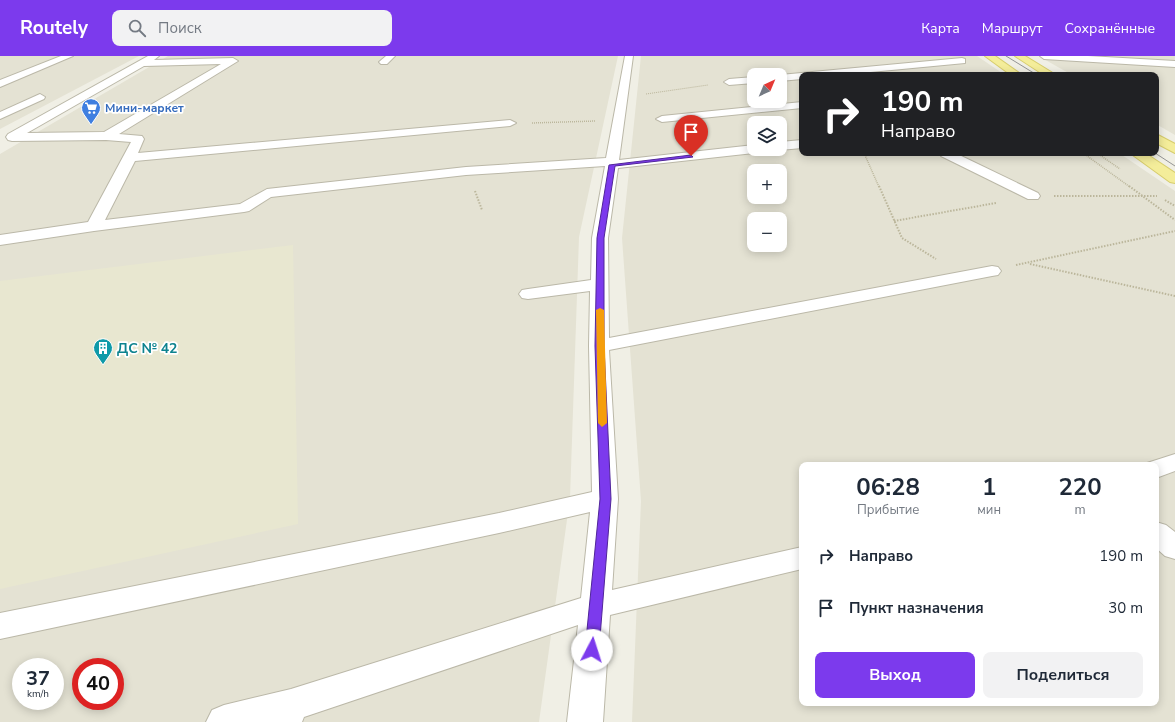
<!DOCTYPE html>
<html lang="ru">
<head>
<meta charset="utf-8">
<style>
  body { margin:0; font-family:"Nunito Sans",sans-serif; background:#f2f2f3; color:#1f2937; height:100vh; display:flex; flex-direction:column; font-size:15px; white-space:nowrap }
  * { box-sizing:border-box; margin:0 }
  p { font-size:13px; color:#747a83 }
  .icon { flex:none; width:22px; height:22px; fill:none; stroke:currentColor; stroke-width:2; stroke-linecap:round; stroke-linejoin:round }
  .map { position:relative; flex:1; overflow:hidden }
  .sheet { position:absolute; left:799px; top:406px; width:360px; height:244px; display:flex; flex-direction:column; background:#fff; border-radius:8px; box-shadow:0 2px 10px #0003 }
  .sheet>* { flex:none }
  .top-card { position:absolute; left:799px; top:16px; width:360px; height:84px; border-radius:8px; box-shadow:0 2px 10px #0003; background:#202124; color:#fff; overflow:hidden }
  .needle { width:26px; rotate:44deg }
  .controls { position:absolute; left:747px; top:12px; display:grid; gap:8px }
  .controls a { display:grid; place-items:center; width:40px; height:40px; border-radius:8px; background:#fff; box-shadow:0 2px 10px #0003; font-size:20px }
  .speed { position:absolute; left:12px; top:602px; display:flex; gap:8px; font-size:20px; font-weight:700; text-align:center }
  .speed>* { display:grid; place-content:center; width:52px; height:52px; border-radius:50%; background:#fff; box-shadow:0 2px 10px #0003; line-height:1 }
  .speed small { font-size:10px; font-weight:400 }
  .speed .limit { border:6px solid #d22; background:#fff; color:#111 }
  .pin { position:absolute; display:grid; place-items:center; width:34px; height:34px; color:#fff; margin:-41px -17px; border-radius:50% 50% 50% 0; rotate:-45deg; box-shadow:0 0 4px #0007 }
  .pin .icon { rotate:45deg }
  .me { position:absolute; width:44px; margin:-22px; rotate:5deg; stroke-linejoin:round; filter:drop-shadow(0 0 3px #0008) }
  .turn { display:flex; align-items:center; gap:14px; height:84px; padding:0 16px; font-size:18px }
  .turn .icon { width:52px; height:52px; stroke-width:2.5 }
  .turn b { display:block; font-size:28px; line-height:34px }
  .eta { display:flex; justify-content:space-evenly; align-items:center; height:68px; text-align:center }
  .eta b { font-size:24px; font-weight:700; line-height:28px }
  .cta { display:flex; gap:8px; margin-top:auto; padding:8px 16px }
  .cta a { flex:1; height:46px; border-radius:8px; background:#7c3aed; color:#fff; font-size:16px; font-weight:700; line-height:46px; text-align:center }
  .cta a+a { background:#f2f2f3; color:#1f2937 }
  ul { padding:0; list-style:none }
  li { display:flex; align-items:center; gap:12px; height:52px; padding:0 16px }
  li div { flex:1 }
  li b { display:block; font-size:15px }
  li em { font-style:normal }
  header { display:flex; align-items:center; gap:24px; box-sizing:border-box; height:56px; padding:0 20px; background:#7c3aed; color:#fff }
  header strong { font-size:19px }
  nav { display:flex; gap:22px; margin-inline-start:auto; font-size:14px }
  .search { width:280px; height:36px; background:#f2f2f3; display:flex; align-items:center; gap:10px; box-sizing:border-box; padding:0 14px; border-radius:8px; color:#747a83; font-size:15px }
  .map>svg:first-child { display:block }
  .residential { fill:#e4e2d3; fill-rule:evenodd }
  .education { fill:#e8e7d0 }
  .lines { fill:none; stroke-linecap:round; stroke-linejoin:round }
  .minor-casing { stroke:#bbb8a8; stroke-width:2 }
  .major-casing { stroke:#d7cd6c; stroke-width:2 }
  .path-far2 { stroke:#bbb69b; stroke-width:1; stroke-dasharray:1 1; stroke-linecap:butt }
  .path-far1 { stroke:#bbb69b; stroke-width:1.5; stroke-dasharray:1 1; stroke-linecap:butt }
  .path { stroke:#bbb69b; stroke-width:2; stroke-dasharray:1.5 1.5; stroke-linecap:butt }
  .minor { fill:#fff; fill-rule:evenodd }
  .major { fill:#f4ed9a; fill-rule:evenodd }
  .tram { stroke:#949494; stroke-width:1 }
  .route { fill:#7c3aed; stroke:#51269a }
  .slow { fill:#f59e0b }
  .labels { text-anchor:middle; stroke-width:3.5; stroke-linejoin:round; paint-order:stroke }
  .far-shop-label { font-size:12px; font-weight:bold; fill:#366cbe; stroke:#fff; text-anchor:start }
  .culture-label { font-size:14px; font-weight:bold; fill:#0d838f; stroke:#fff; text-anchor:start }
</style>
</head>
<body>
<header>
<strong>Routely</strong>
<div class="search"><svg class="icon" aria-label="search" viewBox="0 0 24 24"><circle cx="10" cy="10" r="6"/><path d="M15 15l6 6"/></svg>Поиск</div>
<nav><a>Карта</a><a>Маршрут</a><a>Сохранённые</a></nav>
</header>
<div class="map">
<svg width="1175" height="666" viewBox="0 0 1175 666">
  <rect width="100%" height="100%" fill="#f0efe5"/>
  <g class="residential">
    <polygon points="0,0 139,0 0,73"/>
    <path d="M168,0H618L579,181L570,442L539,666H0V98ZM21,611H55V645H21ZM81,611H115V645H81Z"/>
    <path d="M641,0H977L1005,19H802V97H1119L1175,135V666H632L641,445L622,182ZM754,19H780V45H754ZM754,67H780V93H754ZM754,115H780V141H754ZM754,163H780V189H754ZM802,409H1156V647H802Z"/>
    <polygon points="1071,0 1175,0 1175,7"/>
    <polygon points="1042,2 1175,10 1175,79 1156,68 1156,19 1072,19"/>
  </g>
  <polygon class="education" points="293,189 298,468 0,533 0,225"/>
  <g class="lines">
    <defs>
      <g id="minor">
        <polygon points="61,0 73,0 0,31 0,24"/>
        <path d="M148,0H159L154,4L233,2L238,5L119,78L142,80L144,83L138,97L510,64L516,67L510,70L135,105L105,164L240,148L267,133L466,111L606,102L625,0H633L619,104L754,89V93H760L754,97L618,112L608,182L609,282L992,210L998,211L1001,215L998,219L992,220L609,294L618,443L612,534L802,491V513L610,559L603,666H567L578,569L304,661L302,666H206L212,654L224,649L291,633L581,542L590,456L499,477L0,583V557L499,457L592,436L589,290L590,235L528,243L522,242L519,238L522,234L528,233L591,224L592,182L605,110L466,119L271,141L249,155L244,156L94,175L0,189V179L88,166L131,86L106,84L12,85L8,84L6,81L8,78ZM221,8L104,76L27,77L144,10Z"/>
        <polygon points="386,0 395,0 387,8 381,8 379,6"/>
        <polygon points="1040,0 1088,0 1175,5 1175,11 1044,3"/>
        <polygon points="962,2 965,3 965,7 839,19 802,19 802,23 780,25 780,19"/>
        <polygon points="754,21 754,27 729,29 724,26 729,23"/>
        <polygon points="40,38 45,41 44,43 0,63 0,56"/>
        <polygon points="802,46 802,52 662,66 656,63 662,60"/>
        <polygon points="802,84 802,92 780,94 777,93 780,93 780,86"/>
        <polygon points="939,97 955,97 1038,137 1040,140 1038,143 1028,143 941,100"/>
        <polygon points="1175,398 1175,415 1156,422 1156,409 1146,409 1147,407"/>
        <polygon points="1156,466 1166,469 1175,476 1175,503 1165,500 1156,492"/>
      </g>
      <g id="major">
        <polygon points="985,0 995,0 1022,19 1011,19"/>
        <polygon points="1015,0 1025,0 1056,19 1044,19"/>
        <polygon points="1156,78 1175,88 1175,97 1156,87"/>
        <polygon points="1130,97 1145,97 1175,117 1175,127 1170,126"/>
      </g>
    </defs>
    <use href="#minor" class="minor-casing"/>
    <use href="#major" class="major-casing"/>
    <polyline class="path-far2" points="646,38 708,29"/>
    <g class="path-far1">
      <polyline points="532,67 595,65"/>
      <polyline points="864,97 879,131"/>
      <polyline points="1083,97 1130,131"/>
      <polyline points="1097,97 1120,113"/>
    </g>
    <g class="path">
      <polyline points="879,130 902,182 936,203"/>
      <polyline points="1129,130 1175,164"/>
      <polyline points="475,135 482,154"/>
      <polyline points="1054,140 1157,140"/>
      <polyline points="1165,144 1175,150"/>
      <polyline points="894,165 996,147"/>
      <polyline points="1030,208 1175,240"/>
      <polyline points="1016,209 1175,175"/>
    </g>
    <use href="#minor" class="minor"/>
    <use href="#major" class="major"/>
    <g class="tram">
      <polyline points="1006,0 1037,19"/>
      <polyline points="1155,97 1175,110"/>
    </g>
  </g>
  <polygon class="route" points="691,99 693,101 615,110 604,182 604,290 611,443 599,594 597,598 592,599 587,598 585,594 600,443 595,290 597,182 609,109"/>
  <polygon class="slow" points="600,252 604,254 607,367 602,371 598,367 596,254"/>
  <defs>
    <symbol id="supermarket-pin" viewBox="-11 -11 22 30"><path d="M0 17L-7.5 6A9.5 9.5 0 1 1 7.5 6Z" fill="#3f7fe0" stroke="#fff"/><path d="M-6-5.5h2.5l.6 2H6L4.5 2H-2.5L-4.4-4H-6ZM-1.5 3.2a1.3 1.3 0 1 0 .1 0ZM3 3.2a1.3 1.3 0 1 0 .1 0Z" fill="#fff"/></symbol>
    <symbol id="building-pin" viewBox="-11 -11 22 30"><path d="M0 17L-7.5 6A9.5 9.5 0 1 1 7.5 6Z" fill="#0f9aa8" stroke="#fff"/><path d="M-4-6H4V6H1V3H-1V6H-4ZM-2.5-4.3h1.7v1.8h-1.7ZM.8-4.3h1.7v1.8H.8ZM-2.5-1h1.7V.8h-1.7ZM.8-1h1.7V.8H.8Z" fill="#fff"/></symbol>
  </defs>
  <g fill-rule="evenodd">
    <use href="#supermarket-pin" x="80" y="41" width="22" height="30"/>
    <use href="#building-pin" x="92" y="281" width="22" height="30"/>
  </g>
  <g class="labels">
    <g class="far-shop-label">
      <text x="105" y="56">Мини-маркет</text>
    </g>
    <g class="culture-label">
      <text x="117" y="297">ДС № 42</text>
    </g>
  </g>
</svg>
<div class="controls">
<a><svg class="needle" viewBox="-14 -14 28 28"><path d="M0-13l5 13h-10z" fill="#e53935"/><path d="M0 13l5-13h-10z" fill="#747a83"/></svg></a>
<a><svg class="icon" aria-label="layers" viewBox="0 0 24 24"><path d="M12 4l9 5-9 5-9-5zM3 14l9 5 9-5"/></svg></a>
<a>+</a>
<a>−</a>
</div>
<div class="speed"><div>37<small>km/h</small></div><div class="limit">40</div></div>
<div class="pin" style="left:691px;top:100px;background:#d93025"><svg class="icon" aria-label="arrive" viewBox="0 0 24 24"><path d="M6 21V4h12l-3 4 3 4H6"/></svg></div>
<svg class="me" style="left:592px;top:594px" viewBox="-20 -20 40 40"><circle r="19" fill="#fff"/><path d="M0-13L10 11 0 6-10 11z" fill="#7c3aed"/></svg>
<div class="top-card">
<div class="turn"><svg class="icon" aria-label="right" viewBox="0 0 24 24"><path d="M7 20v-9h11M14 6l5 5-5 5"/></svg><div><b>190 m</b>Направо</div></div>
</div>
<section class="sheet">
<div class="eta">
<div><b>06:28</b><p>Прибытие</p></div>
<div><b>1</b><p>мин</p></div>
<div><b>220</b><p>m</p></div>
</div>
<ul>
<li><svg class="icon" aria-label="right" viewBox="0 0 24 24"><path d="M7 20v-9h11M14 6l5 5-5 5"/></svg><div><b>Направо</b></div><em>190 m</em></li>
<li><svg class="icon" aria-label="arrive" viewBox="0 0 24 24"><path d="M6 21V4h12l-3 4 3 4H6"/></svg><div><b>Пункт назначения</b></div><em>30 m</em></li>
</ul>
<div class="cta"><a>Выход</a><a>Поделиться</a></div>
</section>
</div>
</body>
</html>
